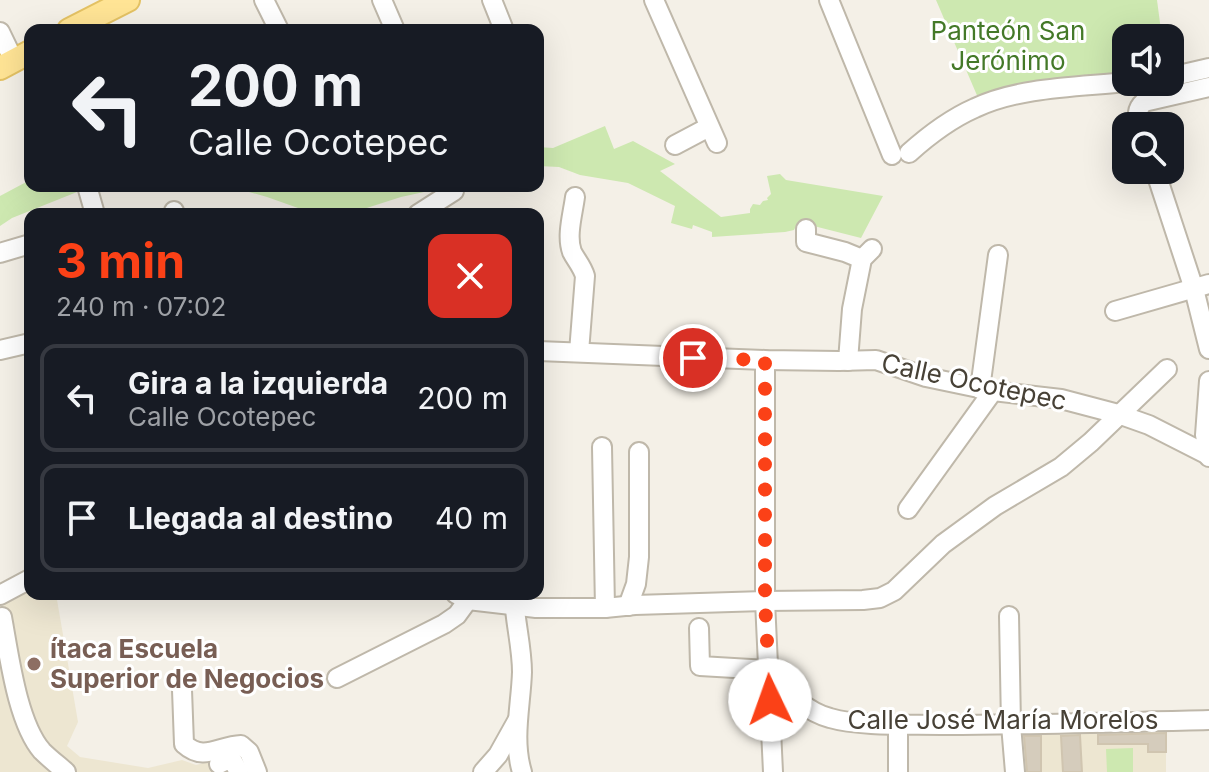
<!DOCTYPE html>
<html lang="es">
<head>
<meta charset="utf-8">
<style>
  body { margin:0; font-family:Inter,sans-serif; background:#242831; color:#f1f3f6; height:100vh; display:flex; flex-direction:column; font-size:30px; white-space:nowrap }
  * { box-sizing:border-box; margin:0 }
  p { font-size:26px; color:#9ea1a6 }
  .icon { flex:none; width:44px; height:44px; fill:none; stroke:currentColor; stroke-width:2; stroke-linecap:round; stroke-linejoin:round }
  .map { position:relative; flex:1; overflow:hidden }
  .details { position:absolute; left:24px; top:208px; width:520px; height:392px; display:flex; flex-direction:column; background:#171b24; border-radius:16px; box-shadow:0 8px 32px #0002 }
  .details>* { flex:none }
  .hud { position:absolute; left:24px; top:24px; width:520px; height:168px; border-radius:16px; box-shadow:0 8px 32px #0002; background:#171b24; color:#f1f3f6; overflow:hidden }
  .fabs { position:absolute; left:1112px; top:24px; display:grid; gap:16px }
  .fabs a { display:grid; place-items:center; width:72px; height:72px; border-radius:16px; background:#171b24; box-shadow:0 8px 32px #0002; font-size:40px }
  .pin { position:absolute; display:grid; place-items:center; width:68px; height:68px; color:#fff; margin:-34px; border:4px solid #fff; border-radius:50%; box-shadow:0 2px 8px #0007 }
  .me { position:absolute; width:88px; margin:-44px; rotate:357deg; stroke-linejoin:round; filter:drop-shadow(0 0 6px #0008) }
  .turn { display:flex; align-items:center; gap:28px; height:168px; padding:0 32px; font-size:36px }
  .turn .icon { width:104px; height:104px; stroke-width:2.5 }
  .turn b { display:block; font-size:56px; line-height:68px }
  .round { display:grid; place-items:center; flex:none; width:84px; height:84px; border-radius:16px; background:#242831 }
  .summary { display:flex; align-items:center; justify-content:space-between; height:136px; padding:0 32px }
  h1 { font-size:48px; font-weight:700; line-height:60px; color:#fb4117 }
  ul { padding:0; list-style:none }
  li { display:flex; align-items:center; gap:24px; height:108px; margin:0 16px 12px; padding:0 16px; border:4px solid #363941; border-radius:16px }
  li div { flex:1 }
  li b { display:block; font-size:30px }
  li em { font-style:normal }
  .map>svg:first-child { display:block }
  .education { fill:#ede6d1 }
  .green { fill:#cde8b0 }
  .building { fill:#d5ccbc; stroke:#d0c5b0; stroke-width:2 }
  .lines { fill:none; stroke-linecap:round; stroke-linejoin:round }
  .minor-casing { stroke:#bfb8aa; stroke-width:22 }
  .major-casing { stroke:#e4c264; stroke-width:26 }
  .minor { stroke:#fff; stroke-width:18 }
  .major { stroke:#ffe495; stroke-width:22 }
  .route { stroke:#fb4117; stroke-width:14; stroke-dasharray:0 25.2 }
  .education-dot { fill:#8d6e63; stroke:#fff; stroke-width:3 }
  .labels { text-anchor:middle; stroke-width:6; stroke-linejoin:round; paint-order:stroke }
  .park-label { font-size:26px; fill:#447928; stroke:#fff }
  .street-label { font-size:26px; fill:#474136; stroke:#fff }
  .education-label { font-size:26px; font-weight:bold; fill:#785e54; stroke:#fff; text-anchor:start }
</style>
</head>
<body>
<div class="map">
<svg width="1209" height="772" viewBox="0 0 1209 772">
  <rect width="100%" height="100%" fill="#f4f0e7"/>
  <g class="education">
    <polygon points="30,591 30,594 56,594 78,722 67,746 80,757 148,768 182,760 196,765 238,754 248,772 0,772 0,607"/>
    <polygon points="1166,727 1166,772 1021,772 1020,728"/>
  </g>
  <g class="green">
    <polygon points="936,0 1157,0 1162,38 1126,38 1126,75 979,100"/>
    <polygon points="605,126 614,149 633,141 675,164 660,171 721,217 750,213 750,209 753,204 760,205 763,201 768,200 767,198 771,194 767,176 780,174 786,180 883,196 861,238 798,222 794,230 785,232 712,237 712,232 693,225 692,229 671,223 675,206 628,183 580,175 559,167 538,166 538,147 553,148"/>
    <polygon points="30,180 30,186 92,186 12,218 0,226 0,196"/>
    <polygon points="228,186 310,186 335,192 345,186 471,186 463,190 424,192 401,197 348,214 315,214 267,197"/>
    <polygon points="1133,748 1133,772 1107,772 1106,749"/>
  </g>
  <g class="building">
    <polygon points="1166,733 1166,752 1148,752 1148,744 1098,744 1098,735"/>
    <polygon points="1080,735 1082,772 1063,772 1061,736"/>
    <polygon points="1024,736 1041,736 1041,772 1027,772"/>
  </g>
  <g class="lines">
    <defs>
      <g id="minor">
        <polyline points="264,0 279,30"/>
        <polyline points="382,0 395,30"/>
        <polyline points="492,0 504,30"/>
        <polyline points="654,0 717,143"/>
        <polyline points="829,0 892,155"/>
        <polyline points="0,32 14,61"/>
        <polyline points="1170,77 1209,68"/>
        <path d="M1140,126C1137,116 1136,109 1144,102L1209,87"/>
        <polyline points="675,145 709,127"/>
        <path d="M909,153C929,135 950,119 975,108C1019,87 1078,87 1126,82"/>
        <polyline points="1155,170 1194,289 1209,349"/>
        <polyline points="87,186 95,214"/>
        <path d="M575,197C573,213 566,236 572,252C576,260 582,266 585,276L579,352"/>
        <polyline points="174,214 174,211"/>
        <polyline points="418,214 454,191"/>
        <polyline points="806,229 806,242 845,252 862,259"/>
        <polyline points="0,253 30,244"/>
        <polyline points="1115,311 1209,284"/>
        <polyline points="0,350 30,343"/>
        <polyline points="538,351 765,360 839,361 876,360 926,377 993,391 1061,399 1118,414 1149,425 1208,455"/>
        <polyline points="765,360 765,601 773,772"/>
        <polyline points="848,361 852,309 862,259 872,249"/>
        <polyline points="1209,381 1205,435 1209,457"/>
        <polyline points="980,389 998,255"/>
        <polyline points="602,447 605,608"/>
        <polyline points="908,509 993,391"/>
        <polyline points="456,594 468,600 536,608 605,608 635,605 765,601 863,600 880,598 894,591 943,544 995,506 1061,467 1091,442 1167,369"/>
        <polyline points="0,595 30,579"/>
        <path d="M514,597C515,622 522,647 522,672C521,705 512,739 522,772"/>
        <polyline points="628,606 636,584 639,557 639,452"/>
        <polyline points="1009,616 1011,725 1015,772"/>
        <path d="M2,617C9,654 17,722 42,751C49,758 58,765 66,772"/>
        <polyline points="699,628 700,666 768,670"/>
        <path d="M768,670C786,689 803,711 830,718C861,727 912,724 946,725C1034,725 1121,722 1209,720"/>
        <polyline points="337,678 444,624 457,615 468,600"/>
        <path d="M182,690L184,744C204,762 218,746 241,745L249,752L257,772"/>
        <polyline points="898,724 898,772"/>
        <polyline points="219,764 231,758 239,772"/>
        <polyline points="483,772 498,755 517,721"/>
      </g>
      <g id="major">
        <polyline points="69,30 128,0"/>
        <polyline points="0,68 30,52"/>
      </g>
    </defs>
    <use href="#minor" class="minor-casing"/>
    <use href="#major" class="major-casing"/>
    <use href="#minor" class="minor"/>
    <use href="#major" class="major"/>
  </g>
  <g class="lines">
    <polyline class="route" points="693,358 765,360 765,601 770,700"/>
  </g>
  <circle class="education-dot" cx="34" cy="664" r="8"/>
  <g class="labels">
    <g class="park-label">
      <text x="1008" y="40">Panteón San<tspan x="1008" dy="30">Jerónimo</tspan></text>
    </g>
    <g class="street-label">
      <text transform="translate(974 382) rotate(12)" y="9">Calle Ocotepec</text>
      <text x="1003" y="729">Calle José María Morelos</text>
    </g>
    <g class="education-label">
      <text x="50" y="658">ítaca Escuela<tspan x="50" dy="30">Superior de Negocios</tspan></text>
    </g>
  </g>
</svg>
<div class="fabs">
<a><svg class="icon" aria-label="sound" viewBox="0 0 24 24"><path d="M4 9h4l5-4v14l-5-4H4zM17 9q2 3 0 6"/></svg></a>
<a><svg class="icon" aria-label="search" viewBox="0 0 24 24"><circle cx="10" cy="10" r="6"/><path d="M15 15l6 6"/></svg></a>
</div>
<div class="pin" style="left:693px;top:358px;background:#d93025"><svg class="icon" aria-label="arrive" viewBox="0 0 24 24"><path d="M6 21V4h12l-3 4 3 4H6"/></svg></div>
<svg class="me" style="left:770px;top:700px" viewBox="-20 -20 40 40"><circle r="19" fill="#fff"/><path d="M0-13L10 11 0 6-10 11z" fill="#fb4117"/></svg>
<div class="hud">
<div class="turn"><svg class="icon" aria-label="left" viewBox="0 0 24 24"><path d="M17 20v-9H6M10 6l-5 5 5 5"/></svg><div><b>200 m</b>Calle Ocotepec</div></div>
</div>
<section class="details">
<div class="summary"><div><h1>3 min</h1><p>240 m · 07:02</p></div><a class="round" style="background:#d93025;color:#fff"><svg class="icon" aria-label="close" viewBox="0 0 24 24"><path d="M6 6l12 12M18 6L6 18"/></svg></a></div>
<ul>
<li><svg class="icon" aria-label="left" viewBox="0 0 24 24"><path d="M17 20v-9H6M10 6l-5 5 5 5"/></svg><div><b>Gira a la izquierda</b><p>Calle Ocotepec</p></div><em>200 m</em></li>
<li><svg class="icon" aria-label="arrive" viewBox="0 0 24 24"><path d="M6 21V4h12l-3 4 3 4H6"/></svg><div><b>Llegada al destino</b></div><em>40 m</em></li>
</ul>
</section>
</div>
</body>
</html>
